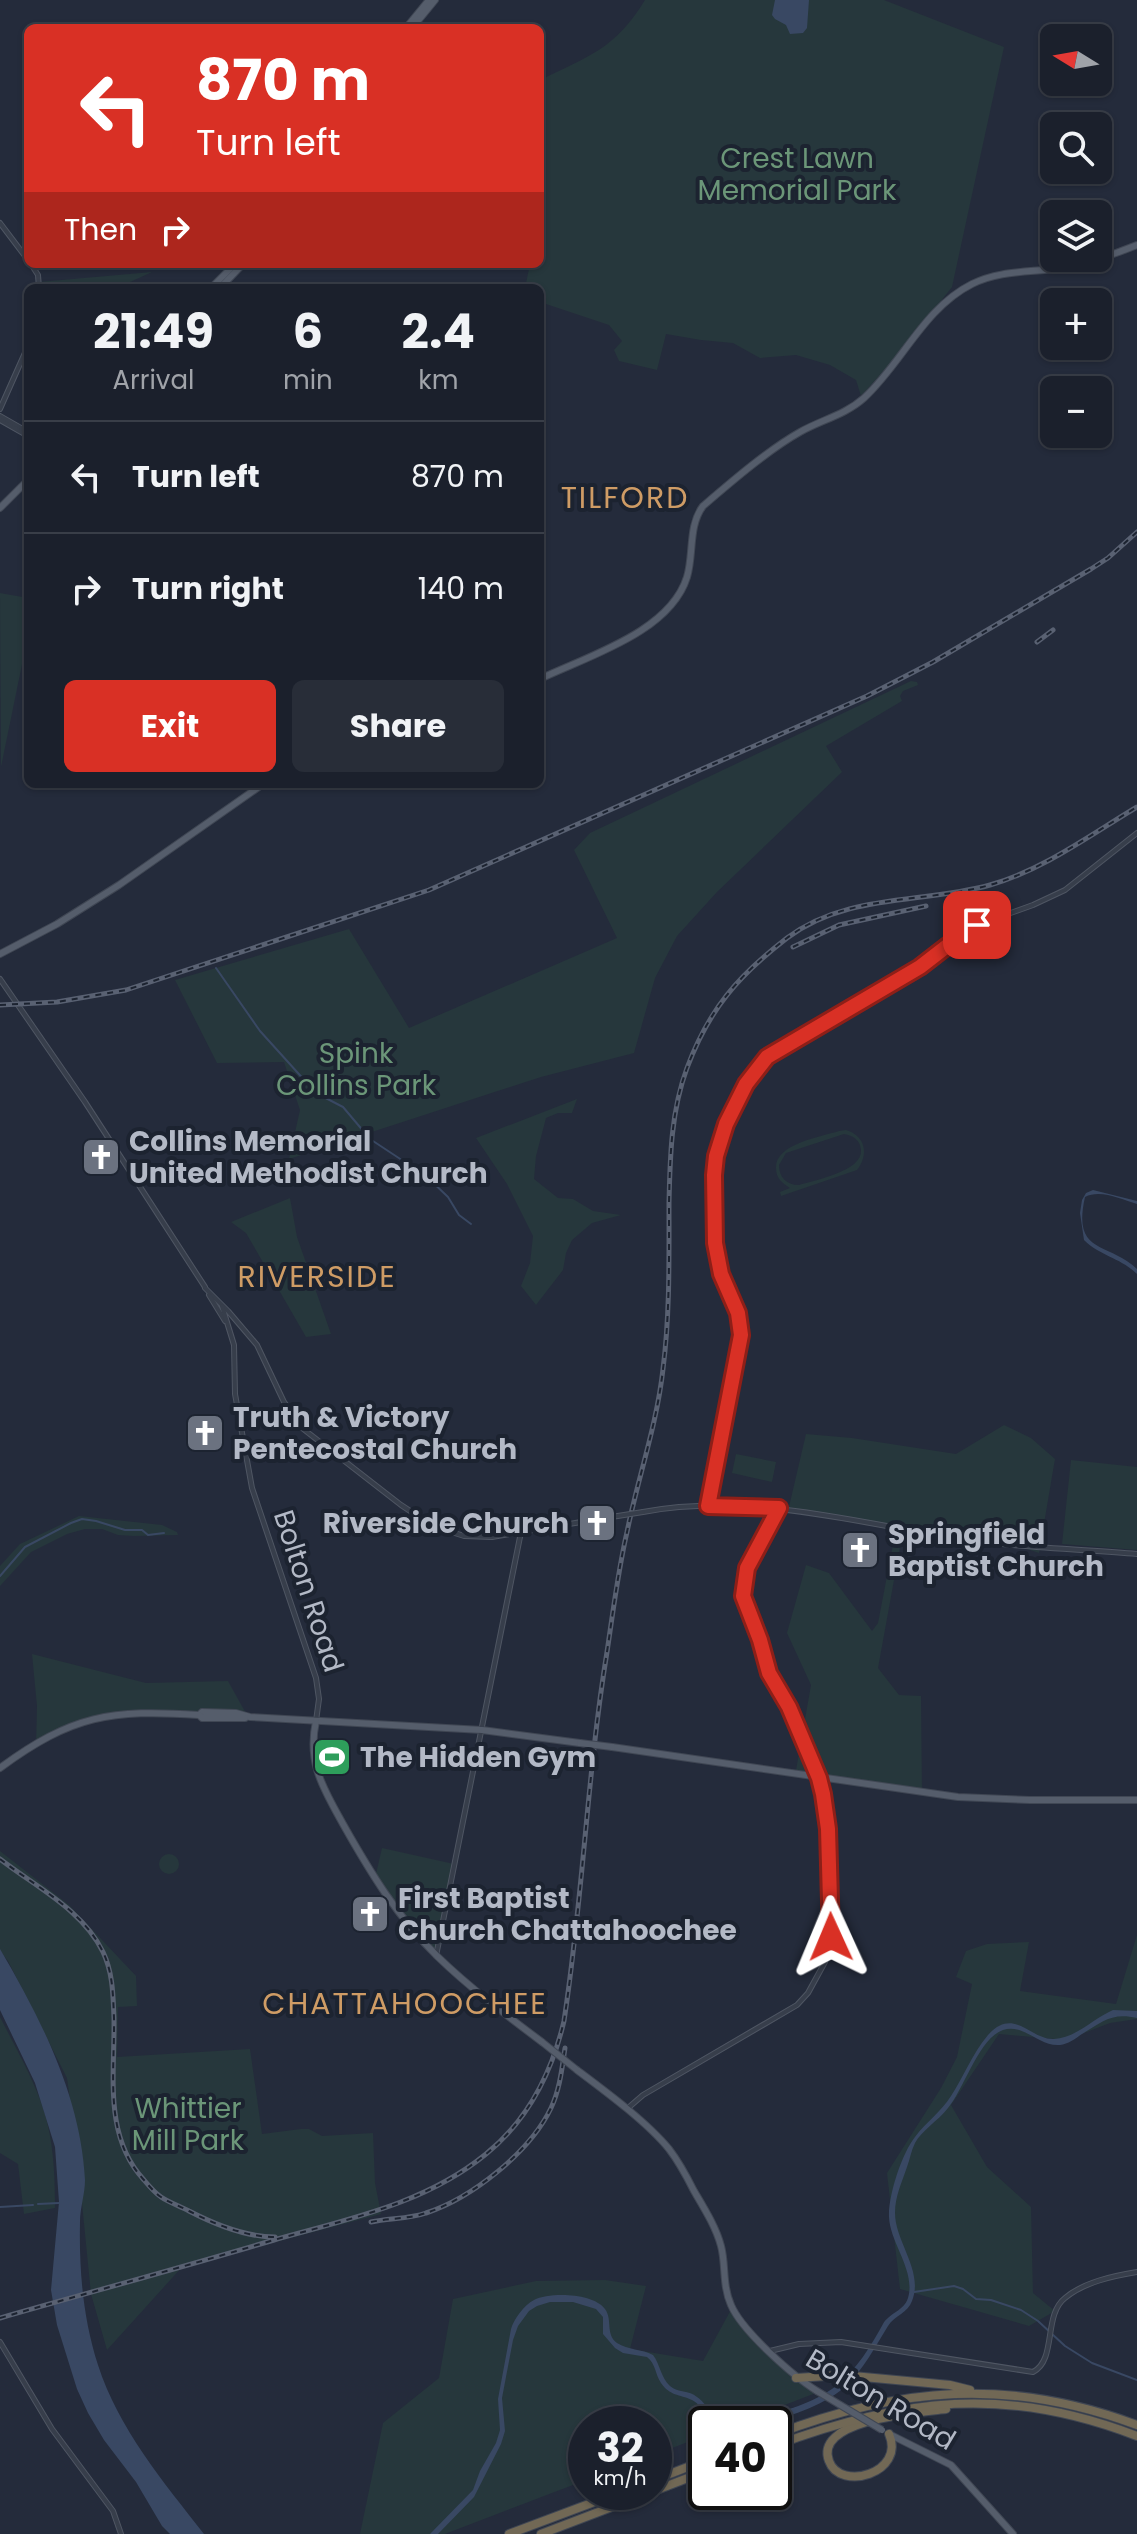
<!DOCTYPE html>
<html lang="en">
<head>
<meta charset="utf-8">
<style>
  body { margin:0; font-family:Poppins,sans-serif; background:#282d38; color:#f1f3f6; height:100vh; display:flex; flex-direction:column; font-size:30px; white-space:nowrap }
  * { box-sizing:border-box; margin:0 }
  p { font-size:26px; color:#a0a3a9 }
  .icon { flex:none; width:44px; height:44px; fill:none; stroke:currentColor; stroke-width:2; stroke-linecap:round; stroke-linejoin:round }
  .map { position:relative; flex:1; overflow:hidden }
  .drawer { position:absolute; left:24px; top:284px; width:520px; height:504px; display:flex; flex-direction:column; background:#1b202c; border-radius:12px; box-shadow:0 2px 6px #0004,0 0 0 2px #393e48 }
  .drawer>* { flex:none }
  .banner { position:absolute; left:24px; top:24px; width:520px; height:244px; border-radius:12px; box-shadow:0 2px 6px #0004,0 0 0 2px #393e48; background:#d93025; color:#fff; overflow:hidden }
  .needle { width:52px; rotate:281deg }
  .buttons { position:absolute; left:1040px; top:24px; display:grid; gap:16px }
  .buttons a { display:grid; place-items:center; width:72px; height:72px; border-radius:12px; background:#1b202c; box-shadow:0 2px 6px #0004,0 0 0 2px #393e48; font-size:40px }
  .speed { position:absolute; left:568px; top:2406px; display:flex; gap:16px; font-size:40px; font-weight:700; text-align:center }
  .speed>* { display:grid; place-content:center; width:104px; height:104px; border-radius:50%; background:#1b202c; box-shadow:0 2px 6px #0004,0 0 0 2px #393e48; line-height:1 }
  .speed small { font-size:20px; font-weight:400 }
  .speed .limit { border:4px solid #111; border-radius:12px; background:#fff; color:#111 }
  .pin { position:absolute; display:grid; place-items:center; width:68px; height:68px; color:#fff; margin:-34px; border-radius:16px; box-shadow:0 4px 12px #0006 }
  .me { position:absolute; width:88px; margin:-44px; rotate:359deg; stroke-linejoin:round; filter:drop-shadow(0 0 6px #0008) }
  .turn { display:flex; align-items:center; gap:28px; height:168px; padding:0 40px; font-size:36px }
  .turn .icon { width:104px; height:104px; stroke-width:2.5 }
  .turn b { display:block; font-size:56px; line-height:68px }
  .then { display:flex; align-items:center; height:76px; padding:0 40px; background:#0003; gap:16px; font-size:30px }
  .eta { display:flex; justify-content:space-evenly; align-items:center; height:136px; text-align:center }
  .eta b { font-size:48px; font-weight:700; line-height:56px }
  .cta { display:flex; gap:16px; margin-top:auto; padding:16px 40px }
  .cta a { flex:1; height:92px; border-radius:12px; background:#d93025; color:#fff; font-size:32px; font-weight:700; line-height:92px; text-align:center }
  .cta a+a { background:#282d38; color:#f1f3f6 }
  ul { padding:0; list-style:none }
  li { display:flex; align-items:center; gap:24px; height:112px; padding:0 40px; border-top:2px solid #393e48 }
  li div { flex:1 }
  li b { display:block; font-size:30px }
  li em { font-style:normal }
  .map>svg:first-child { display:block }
  .green { fill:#26373c; fill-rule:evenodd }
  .water { fill:#394863 }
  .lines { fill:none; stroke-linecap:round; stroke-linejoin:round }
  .stream { stroke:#394863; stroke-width:2 }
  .minor-casing { stroke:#4f5663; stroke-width:6 }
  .major-casing { stroke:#404754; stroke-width:8 }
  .highway-casing { stroke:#3f4653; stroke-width:10 }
  .minor { stroke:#373e4b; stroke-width:4 }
  .major { stroke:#555d6b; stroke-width:6 }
  .highway { stroke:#716855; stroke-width:8 }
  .rail-casing { stroke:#596172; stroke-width:5 }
  .rail { stroke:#1c2330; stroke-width:2; stroke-dasharray:6; stroke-linecap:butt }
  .minor-bridge-casing { stroke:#4f5663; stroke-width:6; stroke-linecap:butt }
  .major-bridge-casing { stroke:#404754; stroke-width:8; stroke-linecap:butt }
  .minor-bridge { stroke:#373e4b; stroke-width:4 }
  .major-bridge { stroke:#555d6b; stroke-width:6 }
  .route-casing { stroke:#8d1f18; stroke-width:20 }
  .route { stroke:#d93025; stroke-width:14 }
  .labels { text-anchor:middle; stroke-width:8; stroke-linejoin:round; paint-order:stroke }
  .park-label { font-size:28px; fill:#6b9678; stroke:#1c2330 }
  .poi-label { font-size:28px; font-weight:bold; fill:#b3b9c6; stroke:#1c2330; text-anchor:start }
  .street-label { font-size:28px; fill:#b3b9c6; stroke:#1c2330 }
  .neighbourhood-label { font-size:30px; letter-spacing:2px; fill:#cf9c65; stroke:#1c2330 }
</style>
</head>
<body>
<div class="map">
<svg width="1137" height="2534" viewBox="0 0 1137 2534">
  <rect width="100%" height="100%" fill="#242b3b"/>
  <g class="green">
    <path d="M645,0H884L1004,47L952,287L897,356L861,396L856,380L830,365L796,355L760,358L733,343L701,340L666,334L657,370L619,361L614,350L622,341L609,325L540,302V288H525L530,264H540V80C589,56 615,49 645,0Z"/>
    <polygon points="152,272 117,288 39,288 39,282"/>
    <polygon points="0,593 28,598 28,635 1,767"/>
    <polygon points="911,681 917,682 918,685 903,691 900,696 902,701 826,746 842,772 717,892 677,936 655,978 634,1053 541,1077 289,1159 300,1110 284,1062 217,1063 175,980 349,929 409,1028 617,938 574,850 590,833"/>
    <polygon points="577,1099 572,1113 558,1113 546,1118 536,1156 534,1179 558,1198 573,1199 593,1211 621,1215 592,1223 572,1240 566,1253 563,1270 536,1305 521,1286 530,1263 533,1236 507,1184 476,1138"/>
    <path d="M846,1130C866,1136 869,1155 857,1170L781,1196L780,1192L790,1188C782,1183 776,1178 776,1168C775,1144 820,1137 839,1131ZM844,1134C853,1136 860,1139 861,1150C863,1171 815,1180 799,1185C786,1185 779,1177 779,1165L786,1153Z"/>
    <polygon points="290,1198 297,1237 331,1334 306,1337 246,1233 231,1222"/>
    <polygon points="1004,1425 1031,1438 1055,1459 1039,1553 1006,1542 904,1525 878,1668 899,1695 921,1696 922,1794 795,1776 811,1685 787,1633 806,1565 829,1573 872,1631 878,1623 896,1529 788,1511 806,1434 852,1438 956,1454"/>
    <polygon points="736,1454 776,1462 772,1482 732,1473"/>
    <polygon points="1071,1460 1137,1467 1137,1550 1062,1544"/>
    <polygon points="79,1516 162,1525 177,1532 178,1535 134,1536 118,1535 102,1529 85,1529 67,1534 31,1552 0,1586 0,1566 20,1544"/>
    <polygon points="32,1654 146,1683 228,1681 248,1717 120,1714 72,1729 36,1747 37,1706"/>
    <polygon points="382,1848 454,1864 436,1950 375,1878"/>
    <polygon points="0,1851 69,1905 136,1976 137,2006 118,2007 117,2057 250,2049 262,2134 301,2129 309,2129 322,2136 373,2133 375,2183 381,2214 182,2267 107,2350 91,2294 76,2143 67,2078 8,1961 0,1951"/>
    <circle cx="169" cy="1864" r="10"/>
    <polygon points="1137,1935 1137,2019 1110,2023 1066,2040 999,2034 951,2105 987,2167 1031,2207 1033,2293 1055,2311 1029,2326 900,2289 887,2173 941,2088 957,2057 972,1984 956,1977 966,1951 987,1944 1029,1942 1020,1991 1116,2004"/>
    <path d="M0,2017C16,2049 41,2091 48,2126C54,2152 55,2181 55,2208L24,2214L18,2164L0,2153Z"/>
    <polygon points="605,2280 646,2286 630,2349 703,2361 733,2306 790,2376 821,2391 735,2424 706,2424 706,2435 654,2455 654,2424 586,2424 586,2480 445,2534 360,2534 383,2423 439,2378 453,2299 536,2281"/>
  </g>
  <g class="water">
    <polygon points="775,0 809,0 807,28 803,33 790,34 786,25 775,19 772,15"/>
    <path d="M1093,1190L1137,1201V1204C1121,1199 1100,1189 1085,1197C1072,1255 1107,1241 1137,1269V1274C1121,1258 1100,1256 1084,1240L1080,1213L1082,1200L1086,1193Z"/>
    <path d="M0,1949C41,2019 81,2097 85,2180C85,2194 80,2208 80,2222C79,2271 83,2318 98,2365C118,2428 164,2483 204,2534H170L162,2526L136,2482L104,2440L88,2413L77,2389L57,2325L51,2290L59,2202L55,2147L35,2083L0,2010Z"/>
    <path d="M1113,2010L1137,2011V2018C1112,2012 1102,2022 1082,2034C1075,2039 1068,2044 1060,2045C1039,2047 1024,2023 1003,2030C979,2038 964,2089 948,2108C938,2121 922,2130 915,2143C911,2151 910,2159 907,2167C902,2182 895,2196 895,2213C895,2242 924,2271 912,2301C908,2313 894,2316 888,2326C875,2347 863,2370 846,2386C817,2412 745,2436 710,2416C703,2412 699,2403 692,2400C679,2394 670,2396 661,2383C655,2374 656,2364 647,2357L623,2353L615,2348L603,2334V2317L596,2309L573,2302H550L537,2306L529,2311L518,2326L513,2340L502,2398L505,2431L501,2444L474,2497L438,2534H430L473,2490L480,2471L496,2443L500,2430L498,2399L511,2329C514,2319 524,2305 534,2300C550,2292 593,2293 605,2309C613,2320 605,2334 617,2343C628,2350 642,2349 653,2355C660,2364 661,2378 670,2386C678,2393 689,2390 697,2397C702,2400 705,2406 711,2409C743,2428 808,2408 836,2386C857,2369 871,2346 883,2324C889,2313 904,2311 908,2298C916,2271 890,2243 889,2217C888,2196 902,2153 915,2137C926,2122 941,2112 951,2096C964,2076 972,2054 988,2035C1014,2006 1030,2040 1054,2039C1076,2038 1094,2018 1113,2010Z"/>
  </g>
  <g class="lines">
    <g class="stream">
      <polyline points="216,968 260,1031 316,1093 343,1107 370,1139 426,1176 448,1197 459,1215 471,1224"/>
      <polyline points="0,1576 25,1547 71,1523 82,1519 96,1521 125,1530 142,1530 148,1535 164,1533"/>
      <polyline points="38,2204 59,2203"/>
      <polyline points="0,2207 33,2205"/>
      <polyline points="914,2292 954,2286 963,2289 976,2299 991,2300 1021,2310 1038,2321 1065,2346 1092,2363 1137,2380"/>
    </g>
    <defs>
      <g id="minor">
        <polyline points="0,223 28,260"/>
        <polyline points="31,264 38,275 39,288"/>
        <polyline points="0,409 28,346"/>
        <polyline points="0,416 28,432"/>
        <polyline points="0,420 28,436"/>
        <polyline points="0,979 85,1102 205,1287"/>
        <polyline points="205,1288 228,1311 257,1345 284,1402 302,1428 401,1505 433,1526 464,1536 492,1537 605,1518"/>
        <polyline points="209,1295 225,1321"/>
        <polyline points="222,1306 234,1345 235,1394 252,1488 316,1678 319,1699 316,1721"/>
        <polyline points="708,1506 741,1335 736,1305 721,1274 716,1256 714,1175 716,1156 726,1124 752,1074 775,1051 920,967 960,936 977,925 1033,905 1065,890 1137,833"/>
        <path d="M643,1512C745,1493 847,1520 947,1537C1010,1547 1074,1549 1137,1554"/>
        <polyline points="436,1956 521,1532"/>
        <polyline points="628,2108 643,2095 797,2005 808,1993 825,1962 830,1946 832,1928 827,1817 819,1778 789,1707 769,1673 760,1640 745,1605 743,1587 747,1568 779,1508"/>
        <polyline points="0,2342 52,2429 113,2511 121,2534"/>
        <path d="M770,2351L799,2344L841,2342L1033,2372C1057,2360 1043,2315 1065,2298C1084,2282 1113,2276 1137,2272"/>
      </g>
      <g id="major">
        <polyline points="406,28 429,0"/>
        <polyline points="412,28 435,0"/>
        <polyline points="211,288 235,264"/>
        <polyline points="220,288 243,264"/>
        <polyline points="0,508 28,480"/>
        <path d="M540,679C588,656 670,632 687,577C694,554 688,526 703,506C731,482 768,450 800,432C821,420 845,415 864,398C902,363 924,308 972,284C1002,269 1035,273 1067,267C1091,262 1115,254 1137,245"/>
        <polyline points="0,954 57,924 119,885 263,784"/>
        <polyline points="199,1715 202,1712 236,1713 250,1717 482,1730 580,1743"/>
        <path d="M316,1721C307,1763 323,1788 343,1824C370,1872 398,1918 438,1957C470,1988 506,2015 542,2042"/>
        <polyline points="612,1747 958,1797 1030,1800 1137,1800"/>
        <path d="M0,1768C72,1715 111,1709 199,1715L202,1718H245"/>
        <path d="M577,2070C605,2091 647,2122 669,2149C679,2162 687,2177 694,2191C704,2208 716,2227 721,2246C726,2264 722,2285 731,2305C742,2331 793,2376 817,2391"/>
        <polyline points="889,2434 951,2465 1013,2534"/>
      </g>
      <g id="highway">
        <polyline points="796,2378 842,2375 950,2385 970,2390"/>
        <path d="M889,2434C906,2473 840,2492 829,2461C813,2419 921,2412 946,2409"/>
        <path d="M774,2435C899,2387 1009,2377 1137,2425"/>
        <path d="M774,2446C902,2398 1006,2385 1137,2436"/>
        <polyline points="654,2480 706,2460"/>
        <polyline points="654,2491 706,2471"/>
        <polyline points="509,2534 621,2492"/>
        <polyline points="541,2534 651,2492"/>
      </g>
    </defs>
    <use href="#minor" class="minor-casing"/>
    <use href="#major" class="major-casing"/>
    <use href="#highway" class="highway-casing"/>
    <use href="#minor" class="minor"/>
    <use href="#major" class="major"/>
    <use href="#highway" class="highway"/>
    <defs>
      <g id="rail">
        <polyline points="1037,642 1053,630"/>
        <polyline points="793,947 839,925 926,906"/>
        <polyline points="0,1005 57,1002 126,990 429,890 867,696 933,662 1091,569 1108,558 1137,532"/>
        <path d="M0,1859C36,1887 83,1910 103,1952C113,1973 113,1995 114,2018C115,2073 103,2136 144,2180C149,2186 155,2193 161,2197C170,2203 180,2206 189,2211C214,2224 246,2237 275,2237"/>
        <path d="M371,2222C389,2218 409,2219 426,2213C472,2198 530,2152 551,2108C560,2089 562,2068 565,2048"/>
        <path d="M0,2318C91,2292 183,2267 274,2240C348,2219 425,2204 486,2154C528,2120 552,2072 564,2021C583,1898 587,1774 607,1652C613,1612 618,1571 627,1532C638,1478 657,1424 663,1369C670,1314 669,1258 669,1203C670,1157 671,1111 687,1068C709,1009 738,976 787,938C847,893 921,904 990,885C1043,870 1090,835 1137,807"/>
      </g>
    </defs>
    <use href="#rail" class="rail-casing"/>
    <use href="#rail" class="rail"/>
    <defs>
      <polyline id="minor-bridge" points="605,1518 643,1512"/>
      <g id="major-bridge">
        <polyline points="580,1743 612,1747"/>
        <polyline points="542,2042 577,2070"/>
        <polyline points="817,2391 882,2430"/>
      </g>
    </defs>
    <use href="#minor-bridge" class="minor-bridge-casing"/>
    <use href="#major-bridge" class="major-bridge-casing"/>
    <use href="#minor-bridge" class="minor-bridge"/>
    <use href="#major-bridge" class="major-bridge"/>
  </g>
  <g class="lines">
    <defs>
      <polyline id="route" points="831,1937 828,1829 823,1794 819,1778 789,1707 769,1673 760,1640 743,1596 747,1568 779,1508 708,1506 741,1335 738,1313 721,1274 715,1243 714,1175 716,1156 726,1124 746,1084 767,1057 920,967 960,936 977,925"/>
    </defs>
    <use href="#route" class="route-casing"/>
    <use href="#route" class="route"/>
  </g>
  <defs>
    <symbol id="church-square" viewBox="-11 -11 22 22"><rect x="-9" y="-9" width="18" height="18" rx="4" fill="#6b7280" stroke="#1c2330"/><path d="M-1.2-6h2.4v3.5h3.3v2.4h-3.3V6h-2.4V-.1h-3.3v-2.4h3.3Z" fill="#fff"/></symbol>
    <symbol id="stadium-square" viewBox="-11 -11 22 22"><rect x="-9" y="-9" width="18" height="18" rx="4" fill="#2e9e5b" stroke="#1c2330"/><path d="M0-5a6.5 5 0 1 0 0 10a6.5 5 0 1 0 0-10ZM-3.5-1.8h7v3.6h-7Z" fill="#fff"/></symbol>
  </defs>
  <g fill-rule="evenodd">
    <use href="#church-square" x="79" y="1135" width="44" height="44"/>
    <use href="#church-square" x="183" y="1411" width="44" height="44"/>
    <use href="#church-square" x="575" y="1501" width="44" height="44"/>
    <use href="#church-square" x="838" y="1528" width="44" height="44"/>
    <use href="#stadium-square" x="310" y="1735" width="44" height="44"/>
    <use href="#church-square" x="348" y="1892" width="44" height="44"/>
  </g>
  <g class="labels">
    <g class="park-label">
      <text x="797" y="168">Crest Lawn<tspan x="797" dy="32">Memorial Park</tspan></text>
      <text x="356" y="1063">Spink<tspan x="356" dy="32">Collins Park</tspan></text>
      <text x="188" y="2118">Whittier<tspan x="188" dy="32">Mill Park</tspan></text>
    </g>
    <g class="poi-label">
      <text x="129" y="1151">Collins Memorial<tspan x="129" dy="32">United Methodist Church</tspan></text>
      <text x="233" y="1427">Truth &amp; Victory<tspan x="233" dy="32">Pentecostal Church</tspan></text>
      <text x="569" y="1533" text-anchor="end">Riverside Church</text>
      <text x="888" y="1544">Springfield<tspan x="888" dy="32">Baptist Church</tspan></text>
      <text x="360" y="1767">The Hidden Gym</text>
      <text x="398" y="1908">First Baptist<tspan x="398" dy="32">Church Chattahoochee</tspan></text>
    </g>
    <g class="street-label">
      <text transform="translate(309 1591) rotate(72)" y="10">Bolton Road</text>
      <text transform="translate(881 2399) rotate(31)" y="10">Bolton Road</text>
    </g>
    <g class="neighbourhood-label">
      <text x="625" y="508">TILFORD</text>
      <text x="317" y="1287">RIVERSIDE</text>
      <text x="405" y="2014">CHATTAHOOCHEE</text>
    </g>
  </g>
</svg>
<div class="buttons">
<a><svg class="needle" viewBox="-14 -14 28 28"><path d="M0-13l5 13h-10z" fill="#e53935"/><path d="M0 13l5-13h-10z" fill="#a0a3a9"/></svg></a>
<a><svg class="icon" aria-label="search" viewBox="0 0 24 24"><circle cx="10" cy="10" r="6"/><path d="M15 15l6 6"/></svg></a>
<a><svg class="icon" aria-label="layers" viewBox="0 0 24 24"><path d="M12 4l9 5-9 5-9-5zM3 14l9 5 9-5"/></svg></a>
<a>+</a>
<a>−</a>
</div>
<div class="speed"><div>32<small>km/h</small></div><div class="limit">40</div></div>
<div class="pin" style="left:977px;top:925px;background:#d93025"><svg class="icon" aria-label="arrive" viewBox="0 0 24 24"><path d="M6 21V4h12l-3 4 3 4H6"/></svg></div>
<svg class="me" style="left:831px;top:1937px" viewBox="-20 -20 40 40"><path d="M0-17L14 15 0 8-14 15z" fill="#d93025" stroke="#fff" stroke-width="4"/></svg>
<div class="banner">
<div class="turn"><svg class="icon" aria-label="left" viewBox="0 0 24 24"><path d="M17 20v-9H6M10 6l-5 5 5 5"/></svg><div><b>870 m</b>Turn left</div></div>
<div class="then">Then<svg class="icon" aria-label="right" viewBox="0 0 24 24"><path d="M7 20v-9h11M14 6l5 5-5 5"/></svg></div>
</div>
<section class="drawer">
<div class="eta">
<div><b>21:49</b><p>Arrival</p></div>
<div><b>6</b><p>min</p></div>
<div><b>2.4</b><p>km</p></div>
</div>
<ul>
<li><svg class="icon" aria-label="left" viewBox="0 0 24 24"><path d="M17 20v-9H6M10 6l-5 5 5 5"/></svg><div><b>Turn left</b></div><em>870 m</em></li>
<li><svg class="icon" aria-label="right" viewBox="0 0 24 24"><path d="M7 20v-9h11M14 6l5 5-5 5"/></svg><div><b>Turn right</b></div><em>140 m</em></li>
</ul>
<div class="cta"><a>Exit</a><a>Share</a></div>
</section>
</div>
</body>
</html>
